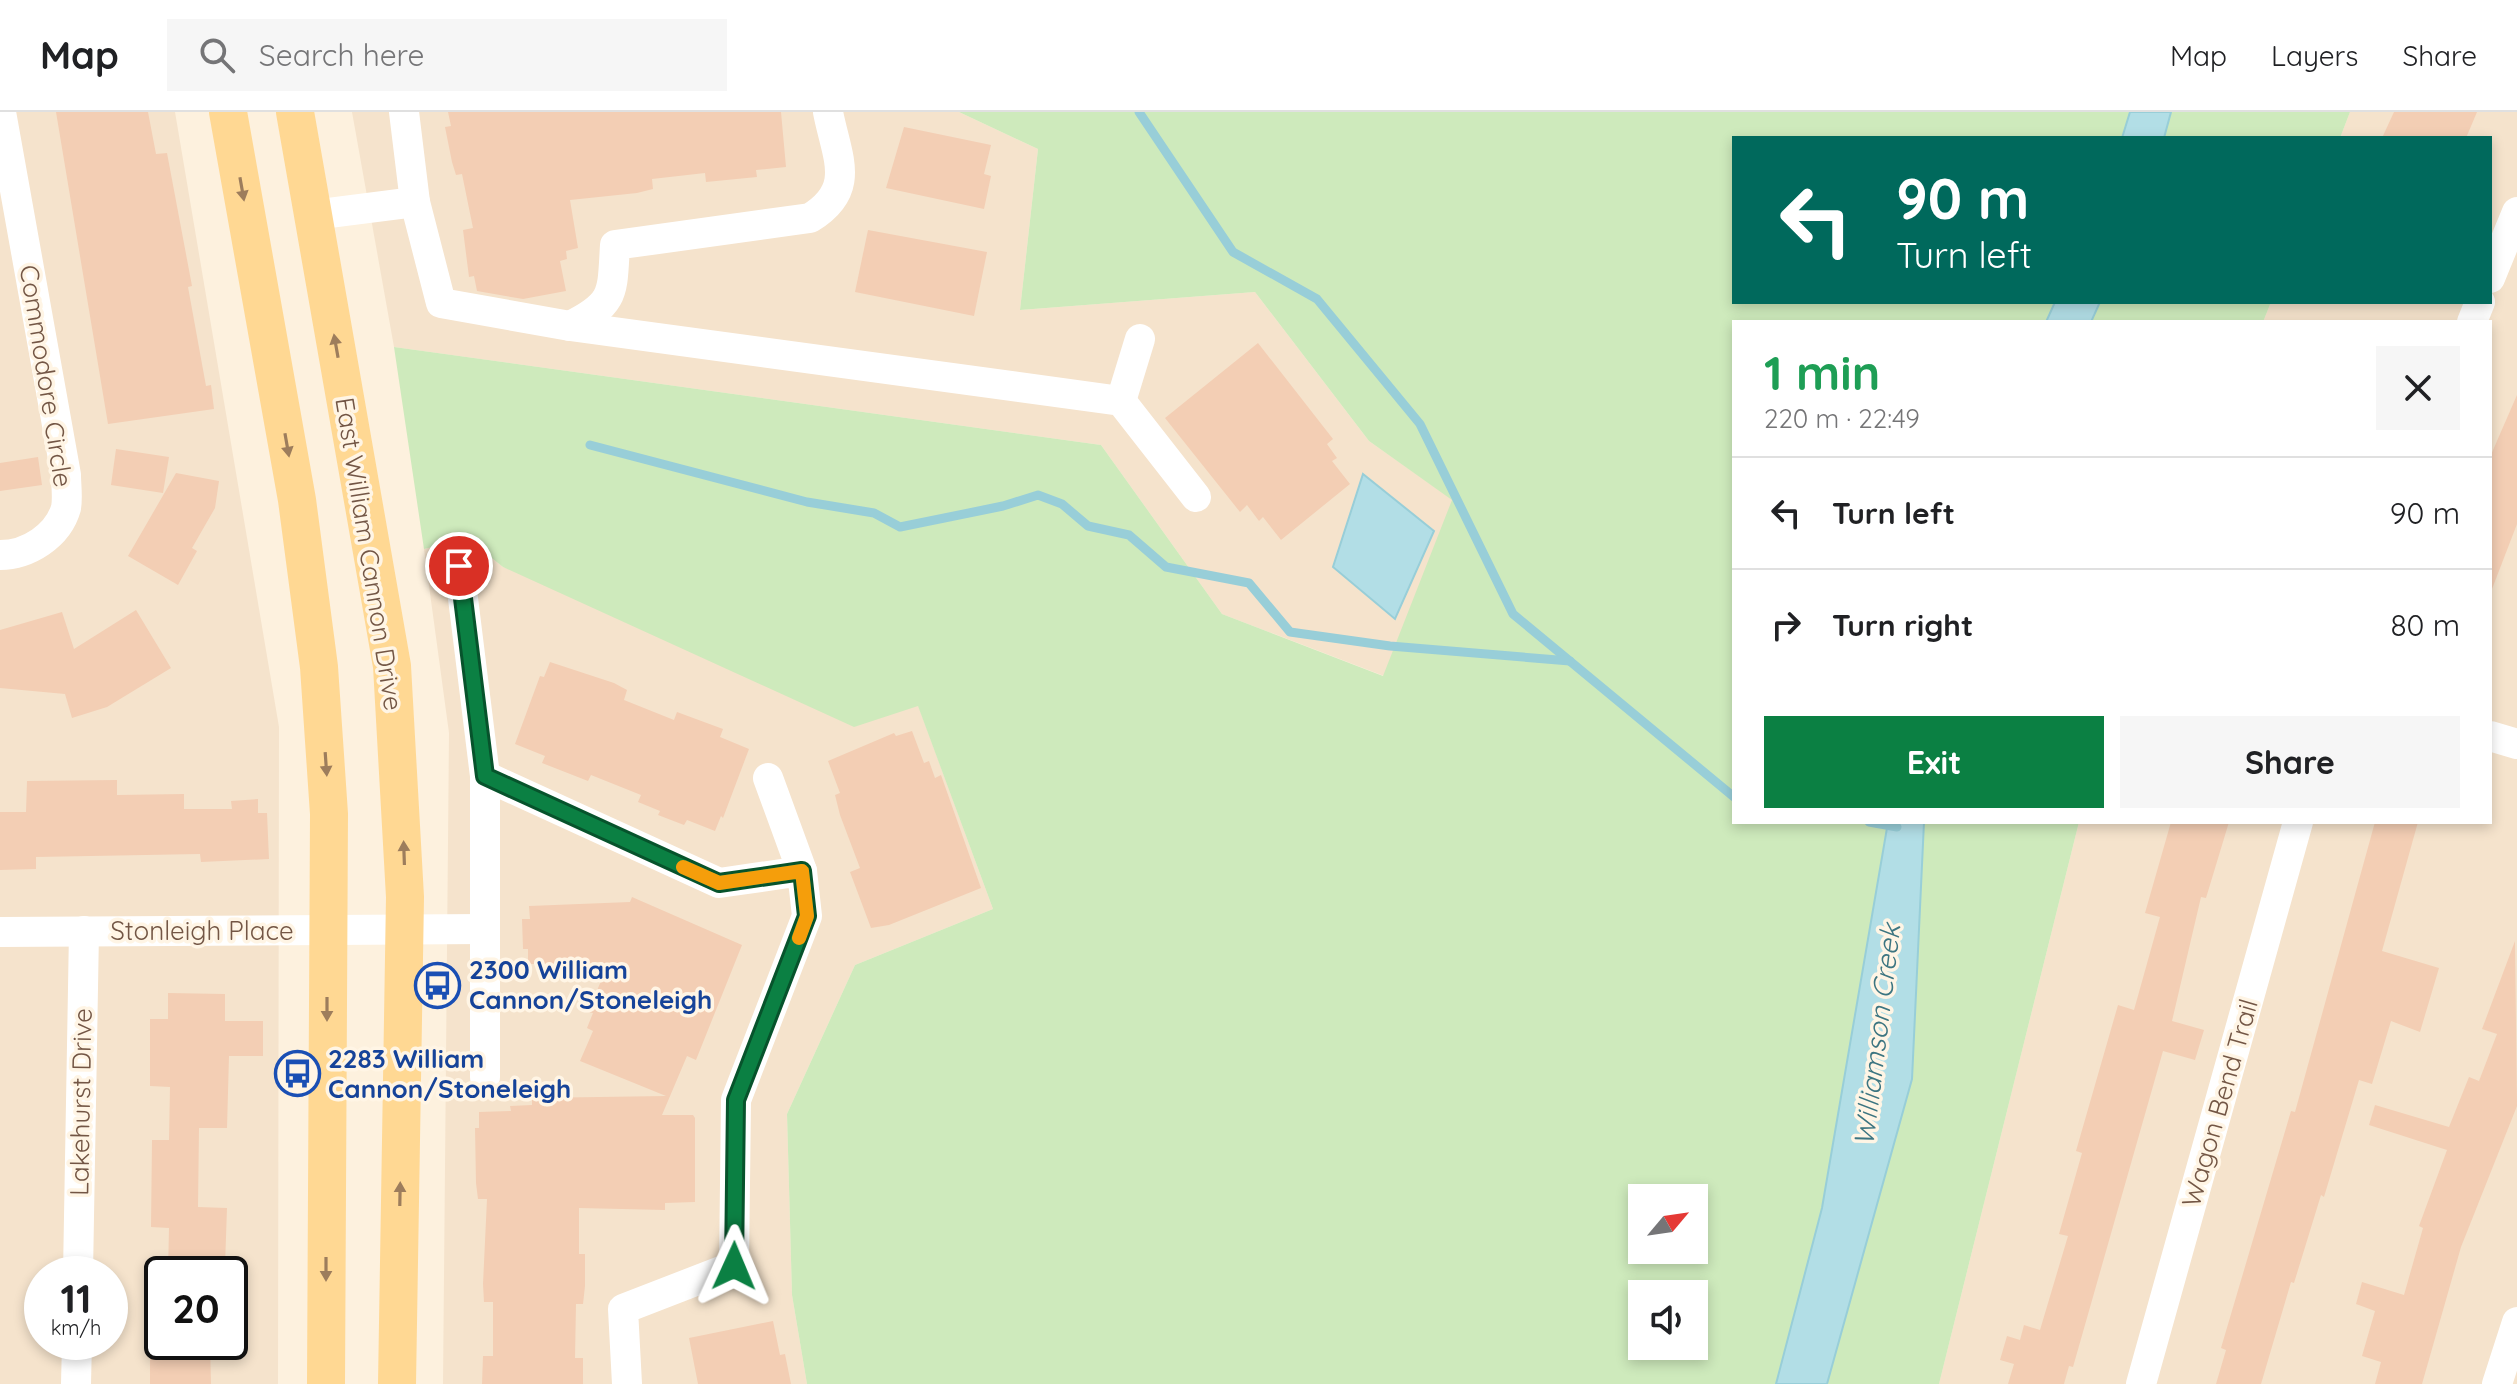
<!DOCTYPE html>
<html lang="en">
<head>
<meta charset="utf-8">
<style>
  body { margin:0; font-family:Quicksand,sans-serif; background:#f6f6f6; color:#202124; height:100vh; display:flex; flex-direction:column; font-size:30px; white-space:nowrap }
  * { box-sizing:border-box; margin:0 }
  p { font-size:26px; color:#757577 }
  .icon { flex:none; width:44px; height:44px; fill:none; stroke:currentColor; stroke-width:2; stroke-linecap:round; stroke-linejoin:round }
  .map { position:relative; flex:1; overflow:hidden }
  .side { position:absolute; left:1732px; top:208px; width:760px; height:504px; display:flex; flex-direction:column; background:#fff; border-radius:0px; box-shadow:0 4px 12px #0003 }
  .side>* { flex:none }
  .guide { position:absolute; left:1732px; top:24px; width:760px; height:168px; border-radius:0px; box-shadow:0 4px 12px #0003; background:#00695c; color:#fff; overflow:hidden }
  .needle { width:52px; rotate:61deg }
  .buttons { position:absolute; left:1628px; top:1072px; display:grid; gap:16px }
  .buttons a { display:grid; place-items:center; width:80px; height:80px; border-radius:0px; background:#fff; box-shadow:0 4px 12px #0003; font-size:40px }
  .speed { position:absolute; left:24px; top:1144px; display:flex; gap:16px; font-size:40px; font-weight:700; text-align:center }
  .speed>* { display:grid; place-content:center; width:104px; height:104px; border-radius:50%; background:#fff; box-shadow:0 4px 12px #0003; line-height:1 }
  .speed small { font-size:20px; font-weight:400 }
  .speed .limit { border:4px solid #111; border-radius:12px; background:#fff; color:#111 }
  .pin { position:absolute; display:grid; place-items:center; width:68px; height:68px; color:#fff; margin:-34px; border:4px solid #fff; border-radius:50%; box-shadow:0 2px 8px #0007 }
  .me { position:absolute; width:88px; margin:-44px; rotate:1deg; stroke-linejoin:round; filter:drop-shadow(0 0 6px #0008) }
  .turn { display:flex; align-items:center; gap:28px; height:168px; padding:0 32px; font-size:36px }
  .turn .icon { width:104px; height:104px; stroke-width:2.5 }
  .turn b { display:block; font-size:56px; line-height:68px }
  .round { display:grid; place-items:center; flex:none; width:84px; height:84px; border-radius:0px; background:#f6f6f6 }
  .head { display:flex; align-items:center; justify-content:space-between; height:136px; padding:0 32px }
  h1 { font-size:48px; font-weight:800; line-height:60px; color:#1e9e55 }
  .action { display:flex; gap:16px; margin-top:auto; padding:16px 32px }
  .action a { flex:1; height:92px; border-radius:0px; background:#0b8043; color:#fff; font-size:32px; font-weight:800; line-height:92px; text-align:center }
  .action a+a { background:#f6f6f6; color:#202124 }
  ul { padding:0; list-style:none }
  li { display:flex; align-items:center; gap:24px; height:112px; padding:0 32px; border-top:2px solid #e0e0e0 }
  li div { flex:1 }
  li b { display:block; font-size:30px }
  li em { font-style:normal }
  header { display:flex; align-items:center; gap:48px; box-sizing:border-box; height:112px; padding:0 40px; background:#fff; border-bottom:2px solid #e0e0e0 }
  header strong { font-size:38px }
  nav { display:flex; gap:44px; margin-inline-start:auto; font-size:28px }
  .search { width:560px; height:72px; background:#f6f6f6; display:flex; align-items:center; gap:20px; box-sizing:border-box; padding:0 28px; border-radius:0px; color:#757577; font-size:30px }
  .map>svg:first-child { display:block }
  .residential { fill:#f5e3cc; fill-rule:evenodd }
  .green { fill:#ceeabc; fill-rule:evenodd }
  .water { fill:#b2dee6; stroke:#98ced8; stroke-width:2 }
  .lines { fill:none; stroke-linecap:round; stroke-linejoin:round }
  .stream { stroke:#98ced8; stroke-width:9 }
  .building { fill:#f3ceb4 }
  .minor { stroke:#fff; stroke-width:30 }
  .major { stroke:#ffd893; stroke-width:38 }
  .oneway { fill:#9d7d5c }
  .route-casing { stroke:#07532c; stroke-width:20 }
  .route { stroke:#0b8043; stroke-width:14 }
  .slow { stroke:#f59e0b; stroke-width:14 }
  .labels { text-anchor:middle; stroke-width:7; stroke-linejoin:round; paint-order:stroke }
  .street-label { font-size:26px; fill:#735645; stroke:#fff5e5 }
  .transit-label { font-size:26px; font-weight:bold; fill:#164399; stroke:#fff5e5; text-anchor:start }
  .water-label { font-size:28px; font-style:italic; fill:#3c7581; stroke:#fff5e5 }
</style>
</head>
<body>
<header>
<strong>Map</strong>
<div class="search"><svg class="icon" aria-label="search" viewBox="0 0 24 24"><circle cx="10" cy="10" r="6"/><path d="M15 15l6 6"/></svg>Search here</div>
<nav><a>Map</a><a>Layers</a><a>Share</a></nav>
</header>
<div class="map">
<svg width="2517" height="1272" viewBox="0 0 2517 1272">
  <rect width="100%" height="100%" fill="#fdf1de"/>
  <g class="residential">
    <path d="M0,0H175L279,615L278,1272H0ZM42,1162H110V1230H42ZM162,1162H230V1230H162Z"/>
    <polygon points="352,0 959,0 1038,37 1020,198 1255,180 1369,329 1453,388 1384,564 1222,502 1101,333 394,235"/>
    <polygon points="2350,0 2517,0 2517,1272 1939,1272 2079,710 2490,710 2490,210 2263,210 2271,190 2490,190 2490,26 2340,26"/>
    <polygon points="468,427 503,455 918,593 993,797 855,853 787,1002 792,1183 807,1272 443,1272 449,621 424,437"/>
  </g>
  <path class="green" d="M959,0H2350L2340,26H1734V190H2271L2263,210H1734V710H2079L1939,1272H807L792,1183L787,1002L855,853L993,797L918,594L854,615L503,455L468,427L424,437L394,235L1101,333L1222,502L1383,564L1452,388L1369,329L1255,180L1020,198L1038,37ZM1642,1086H1694V1138H1642ZM1642,1182H1694V1234H1642Z"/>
  <g class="water">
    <polygon points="2130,0 2171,0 2164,26 2122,26"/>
    <polygon points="2055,190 2100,190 2091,210 2046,210"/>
    <polygon points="1363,362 1434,419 1395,507 1333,455"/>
    <polygon points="1888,710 1924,710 1912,967 1827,1272 1776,1272 1822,1096"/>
  </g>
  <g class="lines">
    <g class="stream">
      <polyline points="1139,0 1233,140 1317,187 1420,312 1513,502 1734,685"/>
      <polyline points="590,333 807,390 874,401 900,415 1003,394 1038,383 1062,392 1088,414 1129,423 1166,455 1249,471 1290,520 1390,534 1570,549"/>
      <polyline points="1869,710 1897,715"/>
    </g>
  </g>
  <g class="building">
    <polygon points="56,0 148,0 156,42 167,41 192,174 188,175 206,274 211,273 214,297 108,312"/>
    <polygon points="448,0 781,0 786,55 756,58 757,65 706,70 705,61 652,67 653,77 637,81 570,88 578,136 566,139 567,147 560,149 566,179 523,187 477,179 474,164 469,165 463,118 473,116 462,62 456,63 452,50 445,15 451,14"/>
    <polygon points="2394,0 2477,0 2466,26 2382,26"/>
    <polygon points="904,15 991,33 984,62 991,64 984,97 886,76"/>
    <polygon points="868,118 987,140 974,204 855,180"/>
    <polygon points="1258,231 1333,327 1327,332 1337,346 1332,349 1350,372 1281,428 1263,405 1259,409 1247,393 1240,400 1165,306"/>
    <polygon points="2517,283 2517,412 2492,477 2490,345"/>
    <polygon points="116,337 169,345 163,381 111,373"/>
    <polygon points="38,345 42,373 0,379 0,351"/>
    <polygon points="176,361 219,369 215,396 192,436 197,439 178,473 128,444"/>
    <polygon points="136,498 171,556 107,595 72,606 65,582 0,576 0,518 62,500 74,537"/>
    <polygon points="550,550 614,571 627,578 624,588 674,608 677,600 723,617 720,625 749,637 723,706 721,704 715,719 687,708 684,713 658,703 660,699 638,690 641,683 591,663 588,669 542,651 545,644 515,632 540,564 544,565"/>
    <polygon points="912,619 924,651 929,649 935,666 941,663 981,776 889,813 871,816 850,760 860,756 840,703 835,683 840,681 828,649 894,621 896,624"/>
    <polygon points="117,668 117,683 184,682 184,697 232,697 231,689 258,687 258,701 267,701 269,747 201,750 200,742 36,745 36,757 0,758 0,700 26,700 27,669"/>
    <polygon points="2171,710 2229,710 2206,786 2201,785 2172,909 2204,918 2195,948 2163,939 2073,1255 2069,1254 2064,1272 2008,1272 2014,1252 2000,1248 2007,1224 2020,1228 2024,1213 2040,1218 2068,1124 2059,1122 2082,1041 2076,1039 2118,893 2134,898 2160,805 2145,801"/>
    <polygon points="2375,710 2418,710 2382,839 2439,856 2420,920 2391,909 2372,972 2359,968 2324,1085 2321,1083 2294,1171 2291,1170 2261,1272 2216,1272 2226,1238 2221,1236 2291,999 2295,1000"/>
    <polygon points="632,785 742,833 696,948 687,944 662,1003 693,1003 695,1006 695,1090 665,1091 665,1098 579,1096 579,1142 585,1142 585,1174 583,1192 576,1192 575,1246 583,1246 583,1272 482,1272 483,1244 493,1244 493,1190 484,1190 483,1172 487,1087 478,1087 476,1071 475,1016 479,1016 479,1000 511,999 510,994 532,993 532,986 666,984 580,949 593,919 587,916 593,901 588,900 601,869 551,866 536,852 528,852 528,837 523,837 522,807 530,807 529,794 630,790"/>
    <polygon points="2515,829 2517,994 2461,1135 2422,1272 2375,1272 2381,1250 2362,1244 2375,1199 2356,1192 2362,1170 2404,1183 2423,1116 2419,1114 2447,1038 2369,1013 2375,993 2449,1015 2469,965 2479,969 2497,922 2482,917"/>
    <polygon points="168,881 225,882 225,909 263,909 263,944 229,944 227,1016 199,1016 198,1095 227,1096 225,1154 207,1154 207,1162 168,1162 169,1116 151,1115 152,1028 169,1028 170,975 150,974 150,907 168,907"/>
    <polygon points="773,1209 780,1243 785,1242 791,1272 698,1272 689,1226"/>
    <polygon points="150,1232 210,1233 211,1272 150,1272"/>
  </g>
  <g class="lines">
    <g class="minor">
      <polyline points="404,0 415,90"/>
      <polyline points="313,103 415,90 441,191 570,214 1121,289 1196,385"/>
      <polyline points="2490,166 2517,100"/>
      <polyline points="2472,210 2480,190"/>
      <path d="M570,214C616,191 612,181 615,133L810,106C857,77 837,46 828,0"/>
      <polyline points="1121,289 1140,227"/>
      <path d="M0,443C28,443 58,424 66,396C68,386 66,373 66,363L1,0"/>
      <polyline points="459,454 485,664 485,965"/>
      <polyline points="2490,624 2517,632"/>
      <polyline points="485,664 719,771 802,759 807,804 736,988 734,1154 623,1197 627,1272"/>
      <polyline points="768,666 802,759"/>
      <polyline points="0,820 485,817"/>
      <polyline points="78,1162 84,819"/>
      <polyline points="76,1272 77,1230"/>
      <polyline points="2141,1272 2298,710"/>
      <polyline points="2497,1272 2517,1210"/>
    </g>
    <g class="major">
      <polyline points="228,0 297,388 319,555 329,702 326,1272"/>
      <polyline points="295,0 392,554 405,785 397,1272"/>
    </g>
  </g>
  <defs><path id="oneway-solid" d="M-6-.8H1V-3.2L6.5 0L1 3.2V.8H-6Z" transform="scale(2)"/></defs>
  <g class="oneway">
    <use href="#oneway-solid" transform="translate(242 77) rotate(80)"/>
    <use href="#oneway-solid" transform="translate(336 234) rotate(-100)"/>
    <use href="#oneway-solid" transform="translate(287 333) rotate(80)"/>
    <use href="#oneway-solid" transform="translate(326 652) rotate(86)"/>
    <use href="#oneway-solid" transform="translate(404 741) rotate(-92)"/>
    <use href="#oneway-solid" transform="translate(327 897) rotate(90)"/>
    <use href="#oneway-solid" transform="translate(400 1082) rotate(-89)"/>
    <use href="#oneway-solid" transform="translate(326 1157) rotate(90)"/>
  </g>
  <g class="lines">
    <defs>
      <polyline id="route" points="459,454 485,664 719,771 802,759 807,804 736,988 734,1154"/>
    </defs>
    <use href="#route" class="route-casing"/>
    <use href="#route" class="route"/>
    <polyline class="slow" points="683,755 719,771 802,759 807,804 799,826"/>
  </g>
  <defs>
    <symbol id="bus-ring" viewBox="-11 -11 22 22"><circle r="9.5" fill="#fff5e5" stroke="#1a4fb4" stroke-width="1.5"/><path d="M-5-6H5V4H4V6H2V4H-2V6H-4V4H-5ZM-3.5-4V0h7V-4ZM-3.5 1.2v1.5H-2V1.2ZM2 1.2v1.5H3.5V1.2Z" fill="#1a4fb4"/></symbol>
  </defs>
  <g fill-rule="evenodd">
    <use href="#bus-ring" x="412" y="848" width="51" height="51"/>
    <use href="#bus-ring" x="272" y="936" width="51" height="51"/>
  </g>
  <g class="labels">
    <g class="street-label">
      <text transform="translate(46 264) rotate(81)" y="9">Commodore Circle</text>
      <text transform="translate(369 442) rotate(81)" y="9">East William Cannon Drive</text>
      <text x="202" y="828">Stonleigh Place</text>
      <text transform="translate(81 990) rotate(-89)" y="9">Lakehurst Drive</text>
      <text transform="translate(2220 991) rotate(-74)" y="9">Wagon Bend Trail</text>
    </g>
    <g class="transit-label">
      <text x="469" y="867">2300 William<tspan x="469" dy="30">Cannon/Stoneleigh</tspan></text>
      <text x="328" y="956">2283 William<tspan x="328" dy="30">Cannon/Stoneleigh</tspan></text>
    </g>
    <g class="water-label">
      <text transform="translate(1877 923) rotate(-83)" y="10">Williamson Creek</text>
    </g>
  </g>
</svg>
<div class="buttons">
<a><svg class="needle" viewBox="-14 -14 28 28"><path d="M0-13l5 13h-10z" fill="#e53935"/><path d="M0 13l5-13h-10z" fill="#757577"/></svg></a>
<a><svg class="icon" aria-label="sound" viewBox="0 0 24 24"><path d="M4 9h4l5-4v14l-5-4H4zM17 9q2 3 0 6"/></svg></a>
</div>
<div class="speed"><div>11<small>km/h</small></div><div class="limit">20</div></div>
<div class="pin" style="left:459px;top:454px;background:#d93025"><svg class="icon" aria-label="arrive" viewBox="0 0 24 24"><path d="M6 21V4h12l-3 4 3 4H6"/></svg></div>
<svg class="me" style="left:734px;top:1154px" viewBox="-20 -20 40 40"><path d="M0-17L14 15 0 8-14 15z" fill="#0b8043" stroke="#fff" stroke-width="4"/></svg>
<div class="guide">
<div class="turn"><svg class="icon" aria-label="left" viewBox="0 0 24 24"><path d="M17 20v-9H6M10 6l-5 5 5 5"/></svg><div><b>90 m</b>Turn left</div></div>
</div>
<section class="side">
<div class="head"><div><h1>1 min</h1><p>220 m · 22:49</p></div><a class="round"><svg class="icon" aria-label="close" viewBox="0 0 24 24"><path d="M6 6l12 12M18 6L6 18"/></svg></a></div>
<ul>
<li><svg class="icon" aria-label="left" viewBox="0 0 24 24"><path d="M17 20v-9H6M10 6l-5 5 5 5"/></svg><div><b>Turn left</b></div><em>90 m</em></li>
<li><svg class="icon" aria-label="right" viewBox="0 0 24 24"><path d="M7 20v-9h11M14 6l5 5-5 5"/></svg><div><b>Turn right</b></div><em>80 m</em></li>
</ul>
<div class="action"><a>Exit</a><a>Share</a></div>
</section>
</div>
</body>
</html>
